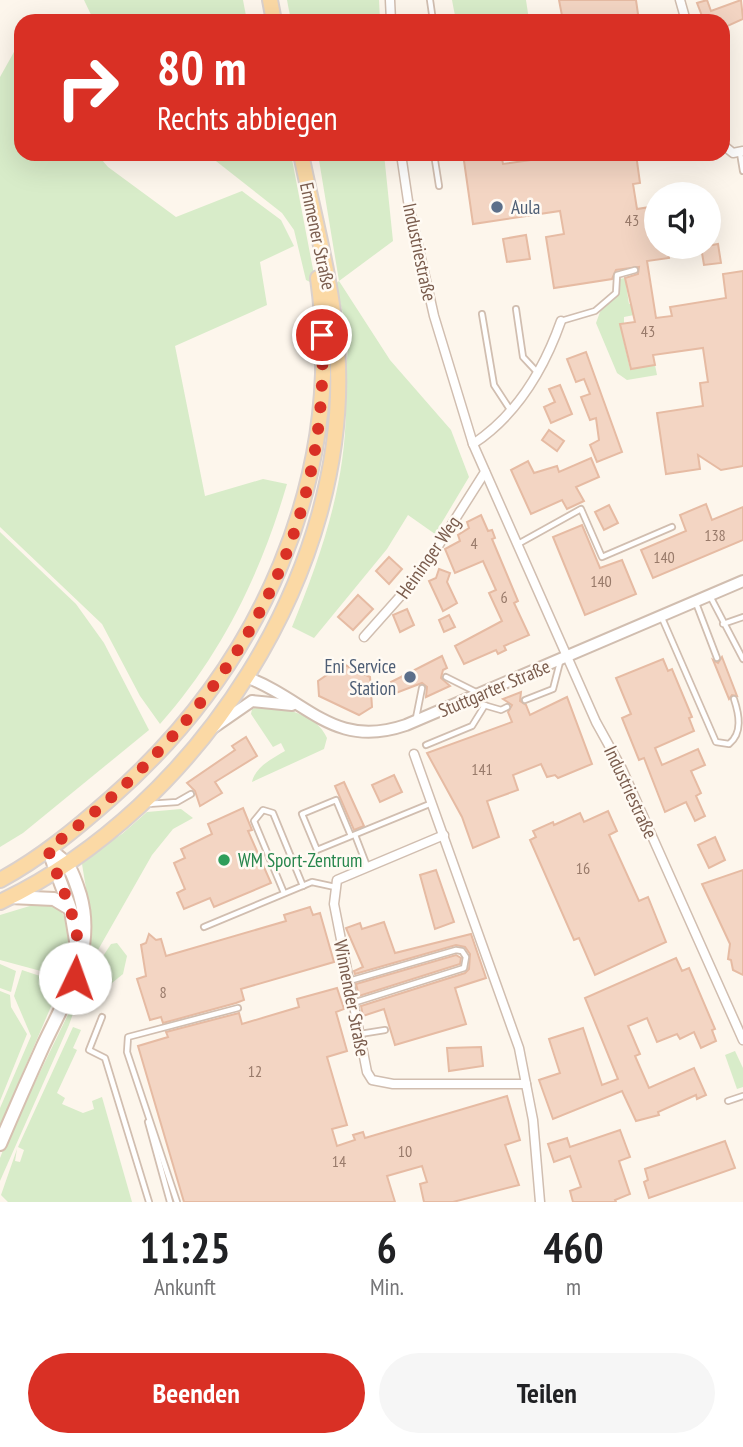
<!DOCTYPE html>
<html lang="de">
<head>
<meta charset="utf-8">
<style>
  body { margin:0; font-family:"PT Sans Narrow",sans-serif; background:#f6f6f6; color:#202124; height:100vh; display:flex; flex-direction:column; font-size:26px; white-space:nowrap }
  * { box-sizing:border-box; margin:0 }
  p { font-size:23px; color:#757577 }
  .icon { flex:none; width:38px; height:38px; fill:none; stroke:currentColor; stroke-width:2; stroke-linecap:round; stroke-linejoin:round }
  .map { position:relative; height:1202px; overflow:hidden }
  .details { display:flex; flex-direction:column; background:#fff; flex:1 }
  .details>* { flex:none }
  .guide { position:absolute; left:14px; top:14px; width:716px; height:147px; border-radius:21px; box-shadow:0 7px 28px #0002; background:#d93025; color:#fff; overflow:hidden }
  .tools { position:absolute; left:644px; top:182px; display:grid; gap:14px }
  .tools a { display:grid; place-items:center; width:77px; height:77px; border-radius:50%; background:#fff; box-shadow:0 7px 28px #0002; font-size:35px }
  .pin { position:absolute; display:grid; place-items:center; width:60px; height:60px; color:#fff; margin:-30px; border:4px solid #fff; border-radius:50%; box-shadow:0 2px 7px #0007 }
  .me { position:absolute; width:77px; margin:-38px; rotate:3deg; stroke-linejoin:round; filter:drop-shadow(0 0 5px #0008) }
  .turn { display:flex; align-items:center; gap:24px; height:147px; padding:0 28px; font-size:32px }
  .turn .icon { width:91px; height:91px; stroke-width:2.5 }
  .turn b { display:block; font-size:49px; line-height:60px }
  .eta { display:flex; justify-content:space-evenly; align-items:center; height:119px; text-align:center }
  .eta b { font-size:42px; font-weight:600; line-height:49px }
  .primary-button { display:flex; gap:14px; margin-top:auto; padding:14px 28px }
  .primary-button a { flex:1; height:80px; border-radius:42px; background:#d93025; color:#fff; font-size:28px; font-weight:600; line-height:80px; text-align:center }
  .primary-button a+a { background:#f6f6f6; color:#202124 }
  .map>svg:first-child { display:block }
  .green { fill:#d8ecc9 }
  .building { fill:#f3d5c3; stroke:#e6bba3; stroke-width:2 }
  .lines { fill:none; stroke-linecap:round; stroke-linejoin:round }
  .service-casing { stroke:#d1beb0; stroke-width:8 }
  .minor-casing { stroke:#d1beb0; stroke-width:11 }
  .tertiary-casing { stroke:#d1beb0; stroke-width:14 }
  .secondary-casing { stroke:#d6c0b0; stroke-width:16 }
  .primary-casing { stroke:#dad1cd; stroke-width:18 }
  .service { stroke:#fff; stroke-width:4.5 }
  .minor { stroke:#fff; stroke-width:8 }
  .tertiary { stroke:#fff; stroke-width:10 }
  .secondary { stroke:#fff; stroke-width:12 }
  .primary { stroke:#fbd9a5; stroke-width:14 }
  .route { stroke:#d93025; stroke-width:12; stroke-dasharray:0 21.6 }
  .service-dot { fill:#5c6f8a; stroke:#fffaf3; stroke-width:2.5 }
  .leisure-dot { fill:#2e9e5b; stroke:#fffaf3; stroke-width:2.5 }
  .labels { text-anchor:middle; stroke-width:5; stroke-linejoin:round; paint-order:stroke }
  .number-label { font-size:16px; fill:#987a6a }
  .service-label { font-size:19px; fill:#4e5e75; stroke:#fffaf3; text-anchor:start }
  .street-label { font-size:19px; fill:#7a5c4d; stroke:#fffaf3 }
  .leisure-label { font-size:19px; fill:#27864d; stroke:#fffaf3; text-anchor:start }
</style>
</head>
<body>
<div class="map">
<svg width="743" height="1202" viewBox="0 0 743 1202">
  <rect width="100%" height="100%" fill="#fdf6ec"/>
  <g class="green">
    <polygon points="84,0 243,0 247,21 94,21"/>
    <polygon points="287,0 379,0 380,21 291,21"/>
    <polygon points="452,0 526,0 529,20 456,21"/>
    <path d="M19,43L21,154H97L108,167L176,217L242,191L281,220L294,246L260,262L267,305L175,346L205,496L263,479L287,484C261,573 222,654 160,724L140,696L102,624L0,527V77Z"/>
    <polygon points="207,154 291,154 316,285 306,280 294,230 282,213"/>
    <path d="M318,154H384L393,241L339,281L390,360L451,430L469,477L435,534L408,515L387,549L314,638L292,627C324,549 351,469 345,384C344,372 348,359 348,347C347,325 341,306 335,284L339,281Z"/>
    <polygon points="625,278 629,304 633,304 634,315 624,317 624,323 620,325 630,369 655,365 657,375 627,380 617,373 596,323 600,312 619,293 618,279"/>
    <polygon points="0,532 76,604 104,643 149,730 23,833 0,847"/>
    <path d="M260,707C283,707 317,714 327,738L324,749L252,782C255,767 273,758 285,751L281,743L273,747L251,714L252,709Z"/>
    <polygon points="181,809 193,818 173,829 152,855 90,964 69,1025 0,1181 0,1158 7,1140 77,996 88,964 91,919 82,864 85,857 122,834 147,812"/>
    <path d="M43,902L57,906C75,927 71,952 63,977L0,960V915Z"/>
    <polygon points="117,943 127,956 123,974 107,987 89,985 94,970 111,944"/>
    <polygon points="0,964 16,971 11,992 0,988"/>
    <polygon points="22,970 61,983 0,1126 0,1108 31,1036 14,996"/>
    <polygon points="0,991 10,995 11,1007 27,1034 0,1101"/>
    <polygon points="73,1027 81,1030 73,1048 77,1050 57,1093 65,1098 62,1104 83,1113 94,1109 92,1101 102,1097 132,1202 8,1202 1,1195 17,1149 15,1161 20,1162 24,1150 18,1147"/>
    <polygon points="735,1051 743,1068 743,1087 737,1089 725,1055"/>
  </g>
  <g class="building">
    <polygon points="559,0 636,0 639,21 563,21"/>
    <polygon points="707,0 711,11 741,0 743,19 723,28 723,21 704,21 697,3"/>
    <polygon points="463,154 501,154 503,164 573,154 636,154 640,183 633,184 637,209 656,206 656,247 667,247 669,258 647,261 656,318 672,316 670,307 726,298 723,274 743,271 743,466 721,470 698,455 700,469 666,474 657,413 703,406 700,383 708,382 703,348 653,355 655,365 631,369 620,324 635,322 625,278 638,274 639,267 616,270 612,279 554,288 546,237 564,234 560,211 473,224"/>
    <polygon points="526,235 530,259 507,262 503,239"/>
    <polygon points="718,244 721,263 704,265 701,247"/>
    <polygon points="586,352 622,452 597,462 590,445 599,440 596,418 590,420 581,397 590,394 584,379 576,382 567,359"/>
    <polygon points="560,385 572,414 551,423 544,407 555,402 549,389"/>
    <polygon points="549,430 564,441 557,451 542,440"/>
    <polygon points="591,458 599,477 576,487 584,501 567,509 562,500 531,514 511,470 528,461 534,473 557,466 559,472"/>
    <polygon points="706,504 712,520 743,507 743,540 653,578 641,550 686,531 680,515"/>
    <polygon points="609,505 618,523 604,530 595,512"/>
    <polygon points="481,515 488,531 492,530 495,538 492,539 518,601 514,603 529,635 504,646 506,650 498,654 496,650 464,664 455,646 502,621 489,593 496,590 483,561 455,573 445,549 460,541 458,535 469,528 467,522"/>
    <polygon points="582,525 600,568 622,560 636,594 585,615 553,537"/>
    <polygon points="389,557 402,569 389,584 376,571"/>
    <polygon points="439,569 450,573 447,582 457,603 443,611 429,581 436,578"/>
    <polygon points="358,595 373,609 353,630 338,617"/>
    <polygon points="407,609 414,625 400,632 393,615"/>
    <polygon points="449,615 455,627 444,632 439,620"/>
    <polygon points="442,656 447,668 443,670 441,678 450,686 426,697 427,687 422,683 396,693 391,682"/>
    <polygon points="722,657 737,696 732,695 729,699 713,660 718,663"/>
    <polygon points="663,659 668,671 672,669 692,717 689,718 694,731 655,748 662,765 698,749 705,765 691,771 701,793 696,796 705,816 695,821 686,802 665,812 644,758 639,760 622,718 631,714 616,678"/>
    <polygon points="343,664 370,677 372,707 359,715 319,696 318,681"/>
    <polygon points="521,692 520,701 526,705 530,715 567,697 592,764 558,778 555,775 547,777 541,764 513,775 518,790 487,801 499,837 473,848 462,817 427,753 512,722 508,712 512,705 503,699"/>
    <polygon points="246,737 257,756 215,782 222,793 200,806 195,791 187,783 235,750 232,746"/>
    <polygon points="394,775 402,792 380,802 372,785"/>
    <polygon points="344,782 364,826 354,830 335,786"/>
    <polygon points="243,808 252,830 248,831 271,883 214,907 210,898 184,909 177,893 185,889 174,863 185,858 181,849 212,834 208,824"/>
    <polygon points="608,811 617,831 609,835 639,901 648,897 666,942 595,975 579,938 574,940 530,840 536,837 533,831 553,822 554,825 580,813 584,822"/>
    <polygon points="715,837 725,860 709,868 698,845"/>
    <polygon points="436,870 454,922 435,929 420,875"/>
    <polygon points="743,870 743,975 733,970 731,960 728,959 730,944 702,884"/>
    <polygon points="310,907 313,915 320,913 334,962 241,989 244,1000 236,1003 163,1023 161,1017 150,1020 137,979 146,976 141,945 146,943 149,934 156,940 161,939 166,956 286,921 284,915"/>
    <polygon points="384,922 395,953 471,934 486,978 455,988 466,1024 395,1045 384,1009 363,1016 361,1006 465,973 469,969 470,954 465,947 456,945 355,974 354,971 363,967 346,928 360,923 362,929"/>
    <polygon points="456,955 461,958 460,964 359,996 356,984"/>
    <polygon points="676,958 682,971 689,968 715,1029 712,1030 716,1041 701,1048 694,1032 680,1039 677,1034 657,1042 647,1018 628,1026 640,1054 635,1056 649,1088 694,1068 706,1095 697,1099 696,1095 658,1112 659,1115 636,1121 622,1091 553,1119 539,1080 560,1073 549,1039 583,1028 602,1085 618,1079 585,998"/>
    <polygon points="337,988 344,1009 336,1012 347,1051 327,1057 347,1125 332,1129 337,1146 355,1140 353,1135 363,1132 365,1138 507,1096 520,1140 505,1145 519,1185 453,1202 424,1202 420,1184 427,1182 422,1166 387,1176 395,1202 184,1202 138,1046 168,1037 166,1032 239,1013 242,1024 299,1007 297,999"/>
    <polygon points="481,1047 483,1066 449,1071 447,1048"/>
    <polygon points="620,1130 630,1157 619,1161 630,1194 615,1200 616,1202 573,1202 570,1191 581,1187 570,1156 554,1162 548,1144 567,1138 570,1147"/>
    <polygon points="725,1141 735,1168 649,1198 644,1182 648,1180 645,1169"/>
  </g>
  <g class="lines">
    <defs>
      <g id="service">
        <polyline points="430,0 433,21"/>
        <polyline points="740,153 743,171"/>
        <polyline points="434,154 439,186"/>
        <polyline points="516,309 523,357 537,372"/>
        <polyline points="482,314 494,385 511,411"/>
        <polyline points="561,321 595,311 616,293 617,275 635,270"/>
        <polyline points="518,544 581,509 602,557 672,527"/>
        <polyline points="710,596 743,659"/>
        <polyline points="696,603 717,658"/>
        <path d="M662,618L716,742L729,744C743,733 739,714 734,699"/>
        <polyline points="723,624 743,617"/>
        <polyline points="446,677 478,693"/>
        <polyline points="525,700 553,689 560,662"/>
        <polyline points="470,701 501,710 507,707"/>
        <polyline points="416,718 422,688"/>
        <polyline points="426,745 472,726 485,705"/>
        <polyline points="148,804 177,802 191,794"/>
        <polyline points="355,835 367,866"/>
        <polyline points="351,836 336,800 302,814 317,850 432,803"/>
        <polyline points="284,893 254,821 263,810 273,813 303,886"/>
        <polyline points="204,927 312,882 335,887"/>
        <polyline points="349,981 456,950 462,951 466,957 464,968 353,1003"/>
        <polyline points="102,1017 89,1050 105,1058 149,1202"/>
        <polyline points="360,1034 385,1030"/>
        <polyline points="728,1101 743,1096"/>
        <polyline points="148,1122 170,1202"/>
        <polyline points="177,1202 127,1052 128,1037 238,1008"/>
      </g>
      <g id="minor">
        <polyline points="390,0 391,21"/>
        <polyline points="680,0 686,21"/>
        <polyline points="723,145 733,153 743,151"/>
        <polyline points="401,154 408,201 434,316 473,444 596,722 622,769 743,1040"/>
        <path d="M473,444C517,415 544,369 561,321"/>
        <polyline points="364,637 421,573 485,472"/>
        <polyline points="414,754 519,1048 533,1120 540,1202"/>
        <polyline points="444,835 337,880 334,904 367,1072 372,1080 393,1084 526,1084"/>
      </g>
      <g id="tertiary">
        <path d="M246,677C308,700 333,750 406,725L743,581"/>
        <polyline points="213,728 252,701 292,705"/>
      </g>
      <g id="secondary">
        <polyline points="48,849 71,911 78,953"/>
        <polyline points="10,897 54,899 69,908"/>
        <path d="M0,1144C14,1111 28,1079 43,1046C66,997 96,951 80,895C72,870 70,863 48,849"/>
      </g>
      <g id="primary">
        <polyline points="270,0 274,21"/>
        <path d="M0,880C41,858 77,828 111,798C260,667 346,479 318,278"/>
        <path d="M0,902C198,808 354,569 337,347C332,282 314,218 301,154"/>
      </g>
    </defs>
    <use href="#service" class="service-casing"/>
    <use href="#minor" class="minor-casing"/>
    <use href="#tertiary" class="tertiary-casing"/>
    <use href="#secondary" class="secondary-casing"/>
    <use href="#primary" class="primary-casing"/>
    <use href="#service" class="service"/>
    <use href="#minor" class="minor"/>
    <use href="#tertiary" class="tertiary"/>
    <use href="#secondary" class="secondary"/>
    <use href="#primary" class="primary"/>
  </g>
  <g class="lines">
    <path class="route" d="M75,978C88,934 61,890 48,849C217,723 331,553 322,335"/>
  </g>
  <g class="service-dot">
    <circle cx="497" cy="207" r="7"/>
    <circle cx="410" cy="677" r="7"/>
  </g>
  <circle class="leisure-dot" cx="224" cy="860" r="7"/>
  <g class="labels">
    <g class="number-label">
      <text x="632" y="226">43</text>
      <text x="648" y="337">43</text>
      <text x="715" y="541">138</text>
      <text x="474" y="549">4</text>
      <text x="664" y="563">140</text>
      <text x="601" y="587">140</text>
      <text x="504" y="603">6</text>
      <text x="482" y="775">141</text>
      <text x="583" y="874">16</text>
      <text x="163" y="998">8</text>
      <text x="255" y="1077">12</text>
      <text x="405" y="1157">10</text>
      <text x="339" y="1167">14</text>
    </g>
    <g class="service-label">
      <text x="511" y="214">Aula</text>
      <text x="396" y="673" text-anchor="end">Eni Service<tspan x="396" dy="22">Station</tspan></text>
    </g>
    <g class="street-label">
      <text transform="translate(318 236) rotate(78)" y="7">Emmener Straße</text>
      <text transform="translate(420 252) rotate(78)" y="7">Industriestraße</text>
      <text transform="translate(428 557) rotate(-55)" y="7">Heininger Weg</text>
      <text transform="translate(494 688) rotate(-23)" y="7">Stuttgarter Straße</text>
      <text transform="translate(631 792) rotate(65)" y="7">Industriestraße</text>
      <text transform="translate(352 998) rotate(79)" y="7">Winnender Straße</text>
    </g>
    <g class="leisure-label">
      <text x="238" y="867">WM Sport-Zentrum</text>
    </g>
  </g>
</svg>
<div class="tools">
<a><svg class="icon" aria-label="sound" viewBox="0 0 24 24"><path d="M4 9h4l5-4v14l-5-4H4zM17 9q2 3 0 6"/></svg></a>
</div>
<div class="pin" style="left:322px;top:335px;background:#d93025"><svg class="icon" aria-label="arrive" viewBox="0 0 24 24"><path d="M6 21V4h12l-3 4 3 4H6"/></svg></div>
<svg class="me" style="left:75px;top:978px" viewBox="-20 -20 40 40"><circle r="19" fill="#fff"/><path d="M0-13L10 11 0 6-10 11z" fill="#d93025"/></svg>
<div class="guide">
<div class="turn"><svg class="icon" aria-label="right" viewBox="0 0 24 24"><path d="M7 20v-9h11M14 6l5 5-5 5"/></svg><div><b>80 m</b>Rechts abbiegen</div></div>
</div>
</div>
<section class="details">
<div class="eta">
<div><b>11:25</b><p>Ankunft</p></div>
<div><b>6</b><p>Min.</p></div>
<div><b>460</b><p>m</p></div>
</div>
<div class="primary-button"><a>Beenden</a><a>Teilen</a></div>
</section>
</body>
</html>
